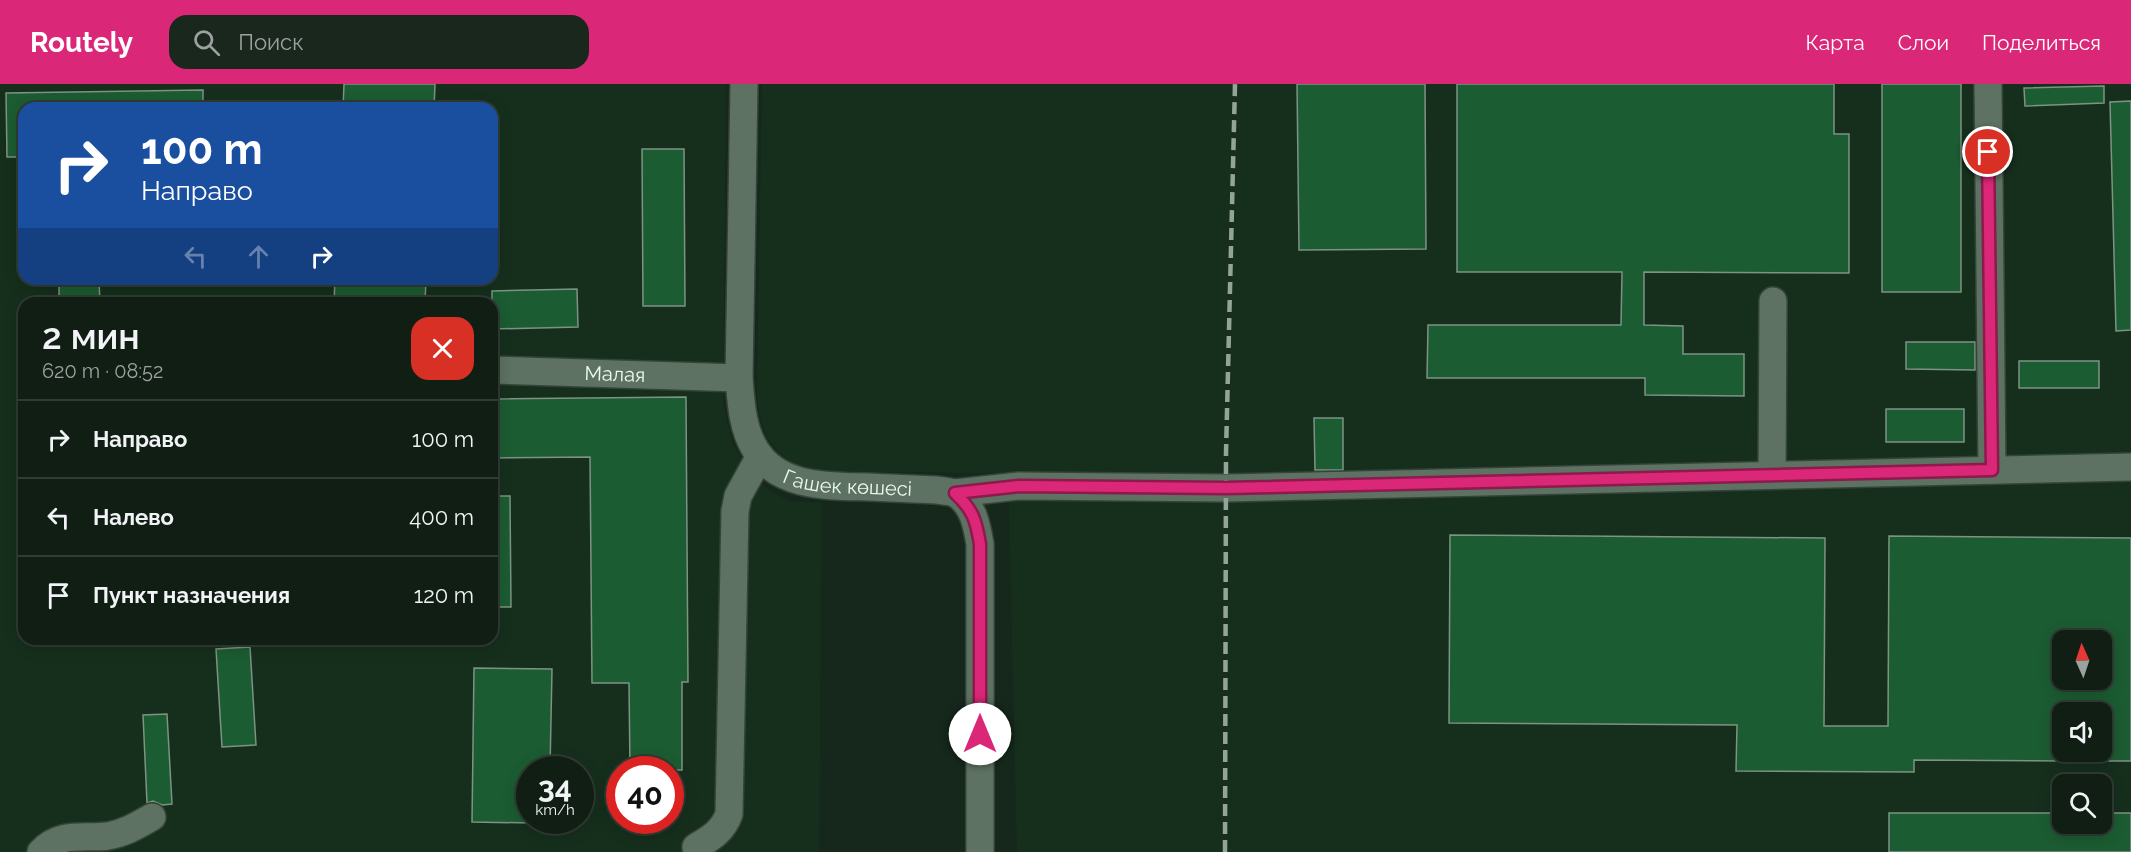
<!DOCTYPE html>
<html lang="ru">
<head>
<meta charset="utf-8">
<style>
  body { margin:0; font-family:Raleway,sans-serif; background:#19271d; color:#f1f3f6; height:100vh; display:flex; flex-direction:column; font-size:22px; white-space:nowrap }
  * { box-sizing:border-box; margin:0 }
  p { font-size:20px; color:#9ca2a0 }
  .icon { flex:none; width:33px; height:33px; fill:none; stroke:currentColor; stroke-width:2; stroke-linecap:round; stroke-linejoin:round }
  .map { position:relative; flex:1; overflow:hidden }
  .sheet { position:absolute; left:18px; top:213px; width:480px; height:348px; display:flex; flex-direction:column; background:#101e14; border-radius:18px; box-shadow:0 3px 15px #0003,0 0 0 2px #303c34 }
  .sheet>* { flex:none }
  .guide { position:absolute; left:18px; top:18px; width:480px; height:183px; border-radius:18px; box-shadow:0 3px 15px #0003,0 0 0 2px #303c34; background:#1a4fa0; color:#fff; overflow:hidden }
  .needle { width:39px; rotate:357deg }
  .tools { position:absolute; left:2052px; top:546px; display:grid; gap:12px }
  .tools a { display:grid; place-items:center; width:60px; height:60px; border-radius:12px; background:#101e14; box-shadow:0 3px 15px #0003,0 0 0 2px #303c34; font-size:30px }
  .speed { position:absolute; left:516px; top:672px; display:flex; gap:12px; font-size:30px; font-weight:700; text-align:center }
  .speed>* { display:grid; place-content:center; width:78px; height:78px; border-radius:50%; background:#101e14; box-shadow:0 3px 15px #0003,0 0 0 2px #303c34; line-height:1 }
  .speed small { font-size:15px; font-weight:400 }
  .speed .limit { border:9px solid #d22; background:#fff; color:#111 }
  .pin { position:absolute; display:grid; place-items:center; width:51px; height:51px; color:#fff; margin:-26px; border:3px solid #fff; border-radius:50%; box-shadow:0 2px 6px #0007 }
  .me { position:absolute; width:66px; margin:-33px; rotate:0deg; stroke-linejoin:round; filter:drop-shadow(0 0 4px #0008) }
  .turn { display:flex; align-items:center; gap:21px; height:126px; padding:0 24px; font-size:27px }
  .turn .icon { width:78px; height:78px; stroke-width:2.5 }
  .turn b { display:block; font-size:42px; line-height:51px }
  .lanes { display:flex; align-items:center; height:57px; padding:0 24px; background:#0003; justify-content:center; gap:30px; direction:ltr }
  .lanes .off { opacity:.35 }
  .round { display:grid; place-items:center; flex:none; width:63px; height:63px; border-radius:18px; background:#19271d }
  .head { display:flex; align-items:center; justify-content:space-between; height:102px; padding:0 24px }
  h1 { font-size:36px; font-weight:600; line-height:45px }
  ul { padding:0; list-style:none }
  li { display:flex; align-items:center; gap:18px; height:78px; padding:0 24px; border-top:2px solid #303c34 }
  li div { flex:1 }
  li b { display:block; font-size:22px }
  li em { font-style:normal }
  header { display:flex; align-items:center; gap:36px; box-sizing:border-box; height:84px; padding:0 30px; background:#db2777; color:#fff }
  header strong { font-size:28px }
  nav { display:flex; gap:33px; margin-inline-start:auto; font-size:21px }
  .search { width:420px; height:54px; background:#19271d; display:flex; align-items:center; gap:15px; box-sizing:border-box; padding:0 21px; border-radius:18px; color:#9ca2a0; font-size:22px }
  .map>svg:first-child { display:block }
  .built { fill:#162f1d; fill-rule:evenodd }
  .building { fill:#1c5c32; stroke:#7e9382; stroke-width:1.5; fill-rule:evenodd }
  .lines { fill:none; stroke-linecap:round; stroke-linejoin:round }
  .minor-casing { stroke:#354438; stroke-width:30 }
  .minor { stroke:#5d7262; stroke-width:27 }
  .rail { stroke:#95a499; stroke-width:4.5; stroke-dasharray:12 6; stroke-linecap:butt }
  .route-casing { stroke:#8e194d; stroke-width:15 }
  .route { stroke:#db2777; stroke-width:10 }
  .labels { text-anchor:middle; stroke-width:6; stroke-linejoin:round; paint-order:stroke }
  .street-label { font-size:20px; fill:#ecf8ee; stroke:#070f09 }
</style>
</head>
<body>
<header>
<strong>Routely</strong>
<div class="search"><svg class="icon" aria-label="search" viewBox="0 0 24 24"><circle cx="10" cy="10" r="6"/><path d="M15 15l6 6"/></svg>Поиск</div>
<nav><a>Карта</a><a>Слои</a><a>Поделиться</a></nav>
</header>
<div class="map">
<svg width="2131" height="768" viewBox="0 0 2131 768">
  <rect width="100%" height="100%" fill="#16281b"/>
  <g class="built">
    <path d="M0,0H726L723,316L727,339L734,363L749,386L768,406L790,417L822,419L819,768H0ZM24,24H492V195H24ZM24,219H492V555H24ZM530,686H580V736H530ZM620,686H670V736H620Z"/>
    <path d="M762,0H2131V768H1017L1008,389L822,387L801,383L789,377L777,366L767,353L760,332L757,312ZM2062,556H2102V596H2062ZM2062,628H2102V668H2062ZM2062,700H2102V740H2062Z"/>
  </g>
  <g class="building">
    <polygon points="344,0 435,0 434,24 343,24"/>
    <polygon points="1297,0 1425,0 1426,165 1299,166"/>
    <polygon points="1457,0 1834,0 1834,50 1849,50 1849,189 1644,188 1644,241 1683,242 1683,270 1744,270 1744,312 1645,311 1645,294 1427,294 1428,241 1621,241 1622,188 1457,188"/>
    <rect x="1882" y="0" width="79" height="208"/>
    <polygon points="2104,2 2104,19 2025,22 2024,4"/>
    <polygon points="203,6 203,24 24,24 24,73 7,73 6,9"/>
    <polygon points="2131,17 2131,246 2116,247 2110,18"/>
    <polygon points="642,65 684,65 685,222 643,222"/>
    <polygon points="335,195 426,195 425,219 334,219"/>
    <polygon points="99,196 100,219 59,219 59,197"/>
    <polygon points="577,205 578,243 492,245 492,207"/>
    <polygon points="1906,258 1975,258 1975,286 1906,285"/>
    <rect x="2019" y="277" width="80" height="27"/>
    <polygon points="686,313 688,598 682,598 682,686 630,686 629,599 592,599 590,373 492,374 492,315"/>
    <rect x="1886" y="325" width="78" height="33"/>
    <polygon points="1314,334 1343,334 1343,386 1315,386"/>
    <polygon points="492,412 510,412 511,523 492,523"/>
    <path d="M1450,451L1825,454L1824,642H1888L1889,452L2131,454V677H2102V628H2062V677L1914,676V688L1736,687L1737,641L1449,639ZM2062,556H2102V596H2062Z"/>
    <polygon points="250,563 256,661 222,663 216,565"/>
    <polygon points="474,584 552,585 550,686 530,686 530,739 472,738"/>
    <polygon points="167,630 172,720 162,721 153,717 147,719 143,631"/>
    <polygon points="1889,729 2062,729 2062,740 2102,740 2102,729 2131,729 2131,768 1889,768"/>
  </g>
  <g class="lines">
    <defs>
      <g id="minor">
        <path id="s1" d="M744,0L739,294C741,318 742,344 755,365C778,404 829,402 868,403C891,404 914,405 937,406C942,407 951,407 956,410C973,420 977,442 980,460V768"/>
        <polyline points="1988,0 1992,386"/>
        <path id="s2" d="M492,286L739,294"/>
        <polyline points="1772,391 1773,217"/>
        <polyline points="955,409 1019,402 1226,404 2131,383"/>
        <path d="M696,763C711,754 723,747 729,730L735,427L738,412L760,372"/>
        <path d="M41,768C61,747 83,755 108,752C125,749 138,741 152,733"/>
      </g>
    </defs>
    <use href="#minor" class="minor-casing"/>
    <use href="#minor" class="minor"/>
    <polyline class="rail" points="1225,768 1226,369 1235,0"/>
  </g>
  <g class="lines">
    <defs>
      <path id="route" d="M980,650V460C976,436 973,426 955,409L1019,402L1226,404L1992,386L1988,68"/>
    </defs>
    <use href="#route" class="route-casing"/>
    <use href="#route" class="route"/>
  </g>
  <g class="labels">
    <g class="street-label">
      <text dy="7" stroke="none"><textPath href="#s2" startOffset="123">Малая</textPath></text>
      <text dy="7" stroke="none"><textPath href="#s1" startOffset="472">Гашек көшесі</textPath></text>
    </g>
  </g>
</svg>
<div class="tools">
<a><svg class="needle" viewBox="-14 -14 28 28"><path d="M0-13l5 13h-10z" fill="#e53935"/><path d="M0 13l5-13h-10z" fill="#9ca2a0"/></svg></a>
<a><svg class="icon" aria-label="sound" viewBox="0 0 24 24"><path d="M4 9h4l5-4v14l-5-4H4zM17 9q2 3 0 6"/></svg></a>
<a><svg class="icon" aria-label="search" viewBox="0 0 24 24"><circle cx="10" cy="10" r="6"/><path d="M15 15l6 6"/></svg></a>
</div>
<div class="speed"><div>34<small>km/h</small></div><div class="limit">40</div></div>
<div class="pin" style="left:1988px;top:68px;background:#d93025"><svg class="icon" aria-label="arrive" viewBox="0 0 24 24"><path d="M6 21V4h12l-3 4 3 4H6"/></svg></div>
<svg class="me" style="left:980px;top:650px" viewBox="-20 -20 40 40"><circle r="19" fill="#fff"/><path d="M0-13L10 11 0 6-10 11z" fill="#db2777"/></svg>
<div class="guide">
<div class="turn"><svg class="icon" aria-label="right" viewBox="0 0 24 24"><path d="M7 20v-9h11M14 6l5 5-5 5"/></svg><div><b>100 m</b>Направо</div></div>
<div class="lanes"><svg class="icon off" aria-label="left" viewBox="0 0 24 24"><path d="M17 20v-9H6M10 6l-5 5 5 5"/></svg><svg class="icon off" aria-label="ahead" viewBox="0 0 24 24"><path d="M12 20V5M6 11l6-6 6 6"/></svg><svg class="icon" aria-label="right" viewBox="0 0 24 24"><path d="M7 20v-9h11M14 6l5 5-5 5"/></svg></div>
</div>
<section class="sheet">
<div class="head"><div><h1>2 мин</h1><p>620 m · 08:52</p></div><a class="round" style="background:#d93025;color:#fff"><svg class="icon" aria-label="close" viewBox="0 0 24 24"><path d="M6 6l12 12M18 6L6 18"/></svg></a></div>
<ul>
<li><svg class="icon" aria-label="right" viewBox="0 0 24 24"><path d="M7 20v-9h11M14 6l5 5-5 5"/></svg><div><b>Направо</b></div><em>100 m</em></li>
<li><svg class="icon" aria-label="left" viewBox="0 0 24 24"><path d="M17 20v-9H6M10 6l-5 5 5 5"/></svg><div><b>Налево</b></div><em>400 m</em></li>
<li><svg class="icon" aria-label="arrive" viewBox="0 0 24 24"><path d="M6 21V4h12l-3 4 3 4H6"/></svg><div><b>Пункт назначения</b></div><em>120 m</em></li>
</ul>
</section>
</div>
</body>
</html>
